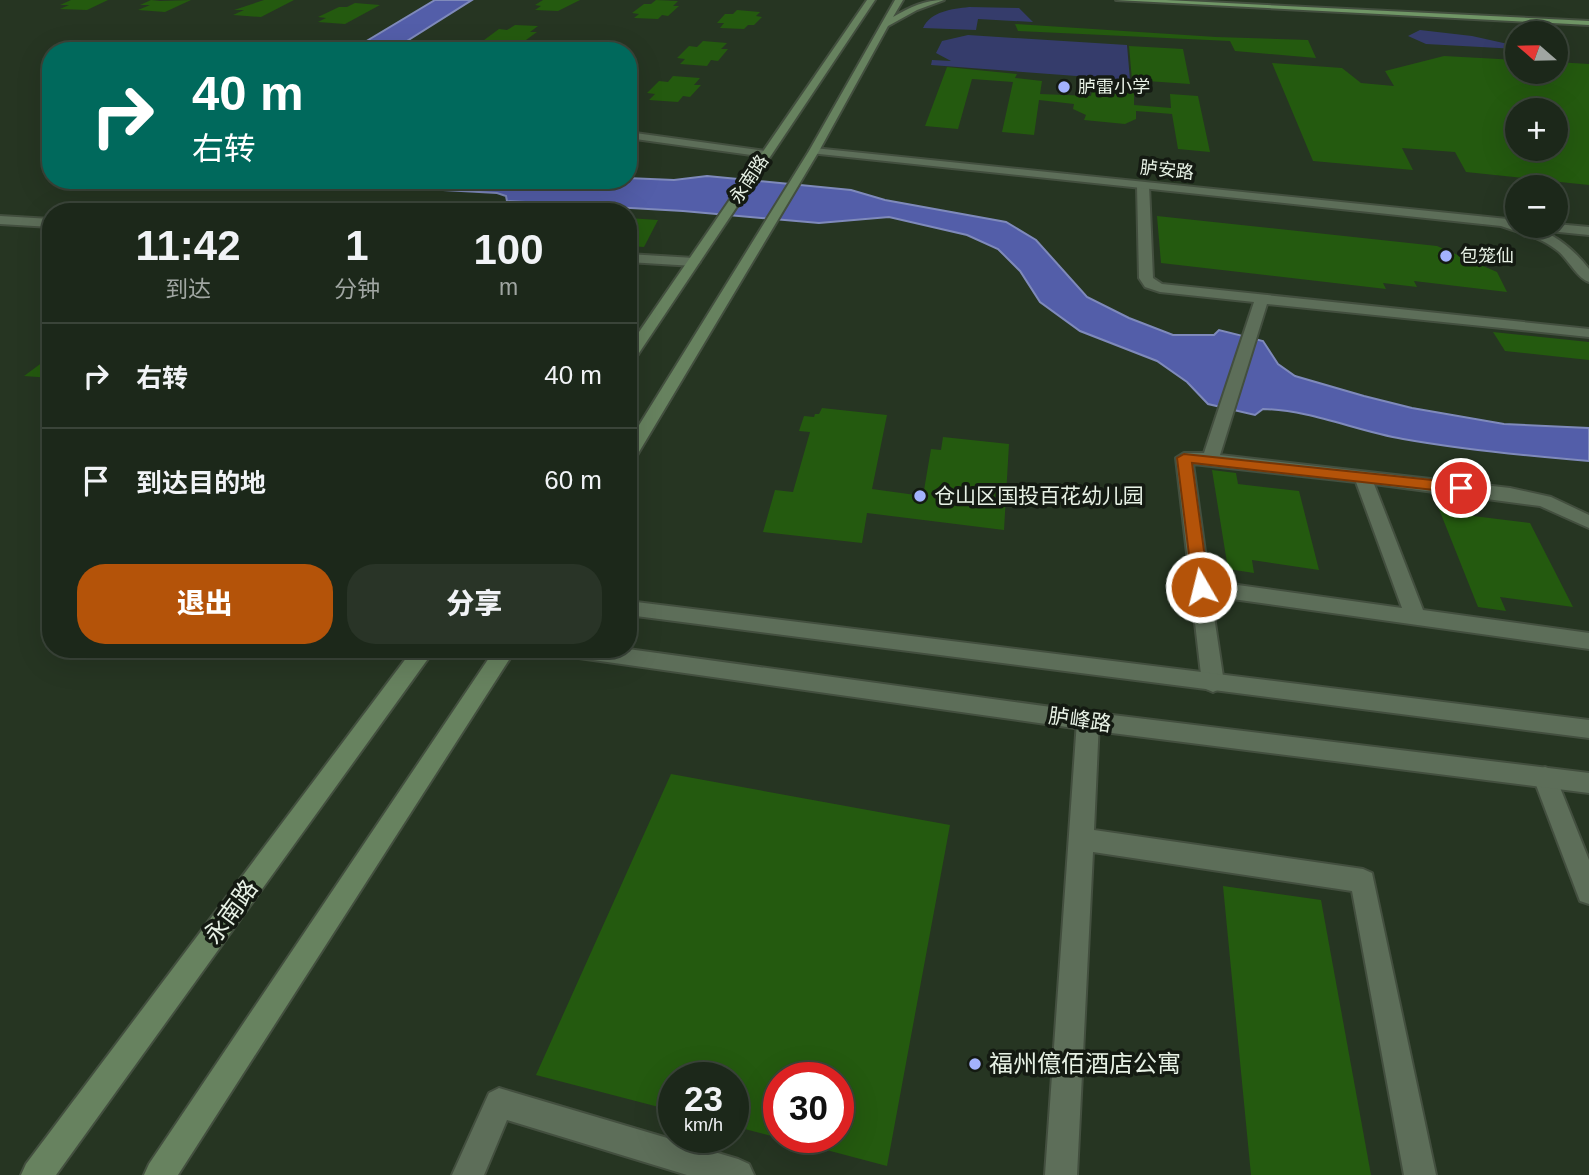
<!DOCTYPE html>
<html lang="zh">
<head>
<meta charset="utf-8">
<style>
  body { margin:0; font-family:Helvetica,"Noto Sans SC",sans-serif; background:#293427; color:#f1f3f6; height:100vh; display:flex; flex-direction:column; font-size:26px; white-space:nowrap }
  * { box-sizing:border-box; margin:0 }
  p { font-size:23px; color:#a0a6a2 }
  .icon { flex:none; width:38px; height:38px; fill:none; stroke:currentColor; stroke-width:2; stroke-linecap:round; stroke-linejoin:round }
  .map { position:relative; flex:1; overflow:hidden }
  .sheet { position:absolute; left:42px; top:203px; width:595px; height:455px; display:flex; flex-direction:column; background:#1c281a; border-radius:28px; box-shadow:0 7px 28px #0002,0 0 0 2px #3a4439 }
  .sheet>* { flex:none }
  .top-card { position:absolute; left:42px; top:42px; width:595px; height:147px; border-radius:28px; box-shadow:0 7px 28px #0002,0 0 0 2px #3a4439; background:#00695c; color:#fff; overflow:hidden }
  .needle { width:46px; rotate:290deg }
  .controls { position:absolute; left:1505px; top:21px; display:grid; gap:14px }
  .controls a { display:grid; place-items:center; width:63px; height:63px; border-radius:50%; background:#1c281a; box-shadow:0 7px 28px #0002,0 0 0 2px #3a4439; font-size:35px }
  .speed { position:absolute; left:658px; top:1062px; display:flex; gap:14px; font-size:35px; font-weight:700; text-align:center }
  .speed>* { display:grid; place-content:center; width:91px; height:91px; border-radius:50%; background:#1c281a; box-shadow:0 7px 28px #0002,0 0 0 2px #3a4439; line-height:1 }
  .speed small { font-size:18px; font-weight:400 }
  .speed .limit { border:10px solid #d22; background:#fff; color:#111 }
  .pin { position:absolute; display:grid; place-items:center; width:60px; height:60px; color:#fff; margin:-30px; border:4px solid #fff; border-radius:50%; box-shadow:0 2px 7px #0007 }
  .me { position:absolute; width:77px; margin:-38px; rotate:352deg; stroke-linejoin:round; filter:drop-shadow(0 0 5px #0008) }
  .turn { display:flex; align-items:center; gap:24px; height:147px; padding:0 35px; font-size:32px }
  .turn .icon { width:91px; height:91px; stroke-width:2.5 }
  .turn b { display:block; font-size:49px; line-height:60px }
  .eta { display:flex; justify-content:space-evenly; align-items:center; height:119px; text-align:center }
  .eta b { font-size:42px; font-weight:800; line-height:49px }
  .button { display:flex; gap:14px; margin-top:auto; padding:14px 35px }
  .button a { flex:1; height:80px; border-radius:28px; background:#b45309; color:#fff; font-size:28px; font-weight:800; line-height:80px; text-align:center }
  .button a+a { background:#293427; color:#f1f3f6 }
  ul { padding:0; list-style:none }
  li { display:flex; align-items:center; gap:21px; height:105px; padding:0 35px; border-top:2px solid #3a4439 }
  li div { flex:1 }
  li b { display:block; font-size:26px }
  li em { font-style:normal }
  .map>svg:first-child { display:block }
  .green { fill:#353c6b }
  .water { fill:#535ea9; stroke:#7f8abb; stroke-width:2 }
  .building { fill:#245a0f; fill-rule:evenodd }
  .lines { fill:none; stroke-linecap:round; stroke-linejoin:round }
  .minor-casing { stroke:#434f3f; stroke-width:4 }
  .tertiary-casing { stroke:#434f3f; stroke-width:4 }
  .secondary-casing { stroke:#434f3f; stroke-width:4 }
  .primary-casing { stroke:#434f3f; stroke-width:4 }
  .minor { fill:#5d6e59; fill-rule:evenodd }
  .tertiary { fill:#5d6e59; fill-rule:evenodd }
  .secondary { fill:#67825f; fill-rule:evenodd }
  .primary { fill:#709666; fill-rule:evenodd }
  .route { fill:#b45309; stroke:#753606; stroke-width:2 }
  .poi-dot { fill:#a3b2fd; stroke:#141a12; stroke-width:2.5 }
  .labels { text-anchor:middle; stroke-width:7; stroke-linejoin:round; paint-order:stroke }
  .far-poi-label { font-size:18px; fill:#e7f1e5; stroke:#141a12; text-anchor:start }
  .far-street-label { font-size:18px; fill:#e7f1e5; stroke:#141a12 }
  .poi-label { font-size:21px; fill:#e7f1e5; stroke:#141a12; text-anchor:start }
  .street-label { font-size:21px; fill:#e7f1e5; stroke:#141a12 }
  .near-street-label { font-size:24px; fill:#e7f1e5; stroke:#141a12 }
  .near-poi-label { font-size:24px; fill:#e7f1e5; stroke:#141a12; text-anchor:start }
</style>
</head>
<body>
<div class="map">
<svg width="1589" height="1175" viewBox="0 0 1589 1175">
  <rect width="100%" height="100%" fill="#263522"/>
  <g class="green">
    <path d="M969,7L1019,8L1033,22L978,19L976,30L923,28C931,11 952,9 969,7Z"/>
    <polygon points="1420,30 1472,36 1517,46 1517,49 1426,44 1408,36"/>
    <polygon points="968,35 1127,45 1130,80 931,65 932,60 951,61 936,53 942,41"/>
  </g>
  <g class="water">
    <polygon points="435,0 472,0 391,51 350,51"/>
    <path d="M707,176L851,190L885,200L1006,222L1036,240L1087,297L1129,318L1173,335H1214L1219,330L1263,341L1278,364L1295,376L1364,396L1412,408L1504,424L1589,428V461C1527,456 1465,450 1403,439C1356,431 1311,410 1263,409L1255,415L1208,404L1187,382L1157,361L1080,331L1040,302L1020,271L998,249L967,235L889,217L819,223L683,211L507,201L506,196L497,193L263,180H628V178L674,180Z"/>
  </g>
  <g class="building">
    <polygon points="71,0 108,0 87,10 60,9 69,5 60,5"/>
    <polygon points="151,0 160,1 191,0 165,12 138,10 150,5 140,5"/>
    <polygon points="264,0 294,0 261,17 233,15 244,10 234,10"/>
    <polygon points="543,0 580,0 558,11 535,10 541,6 535,5"/>
    <polygon points="656,0 678,1 673,6 679,6 668,16 662,15 658,19 634,18 639,14 632,13 644,4 651,4"/>
    <polygon points="355,3 380,5 345,24 318,22 326,18 318,17 339,7 347,7"/>
    <polygon points="737,10 760,12 756,16 762,17 754,25 748,25 744,29 720,28 724,23 717,23 725,14 733,14"/>
    <polygon points="1015,24 1216,37 1308,40 1316,58 1235,51 1230,41 1018,31"/>
    <polygon points="515,25 538,26 530,32 537,32 515,48 477,51 483,46 476,46 499,29 507,30"/>
    <polygon points="703,41 727,43 721,49 728,49 718,61 711,60 707,66 680,64 685,59 677,58 689,46 697,47"/>
    <polygon points="1129,46 1183,49 1190,84 1132,80"/>
    <path d="M1444,56L1517,60V72H1556V62L1589,64V185L1466,172L1455,152L1402,148L1413,170L1313,161L1272,63L1342,68L1361,83L1394,86L1385,71ZM1517,110H1556V149H1517Z"/>
    <polygon points="947,67 1017,74 1015,78 1042,81 1040,94 1091,96 1093,87 1134,90 1134,105 1171,108 1170,94 1198,96 1210,152 1178,149 1172,114 1136,111 1136,119 1125,124 1084,120 1086,115 1073,109 1074,104 1039,100 1034,135 1002,132 1013,82 972,79 958,129 925,126"/>
    <polygon points="673,76 700,78 694,85 701,85 690,97 683,96 678,102 649,100 655,94 647,93 659,81 668,82"/>
    <polygon points="1157,216 1437,246 1497,272 1507,292 1414,281 1417,287 1383,283 1386,289 1161,263"/>
    <polygon points="628,218 658,220 644,247 628,246"/>
    <polygon points="1493,332 1589,342 1589,360 1505,351"/>
    <polygon points="51,356 51,378 24,376"/>
    <polygon points="822,408 887,415 872,489 923,496 931,449 941,450 943,437 1009,444 1004,530 867,513 862,543 763,532 775,490 793,492 810,432 799,431 804,416 814,417 815,414 819,414"/>
    <polygon points="1212,470 1236,473 1238,484 1299,491 1319,570 1252,560 1254,573 1228,569"/>
    <polygon points="1435,499 1459,502 1465,515 1530,523 1573,607 1500,597 1506,611 1478,607"/>
    <polygon points="671,774 950,825 887,1166 781,1138 838,1138 838,1078 779,1078 779,1138 733,1126 733,1078 674,1078 674,1111 536,1075"/>
    <polygon points="1223,886 1321,900 1371,1175 1251,1175"/>
  </g>
  <g class="lines">
    <defs>
      <g id="minor">
        <polygon points="628,132 766,151 771,154 766,157 628,138"/>
        <path d="M1143,182L1149,185L1153,278L1162,284L1589,329V337L1267,304L1220,455L1510,488L1551,497L1589,515V528L1540,506L1374,484L1423,610L1589,633V649L1211,596L1224,683L1220,689L1213,692L1206,689L1202,683L1176,458L1184,453H1204L1254,302L1160,292L1145,287L1139,278L1137,185ZM1193,464L1356,482L1402,608L1209,581Z"/>
        <polygon points="0,216 51,219 51,227 0,224"/>
        <polygon points="628,254 694,258 700,262 694,266 628,262"/>
        <polygon points="1088,712 1096,715 1099,721 1094,830 1363,869 1372,873 1436,1175 1404,1175 1352,891 1093,852 1077,1175 1045,1175 1077,721 1080,715"/>
        <polygon points="1545,767 1553,770 1589,860 1589,904 1580,901 1533,777 1537,770"/>
        <polygon points="499,1088 738,1159 749,1164 754,1175 687,1175 507,1120 484,1175 452,1175 489,1093"/>
      </g>
      <g id="tertiary">
        <path d="M814,148L1517,220V226C1547,226 1572,247 1589,269V282C1577,278 1568,259 1558,251C1541,237 1521,233 1501,226L810,153L809,151Z"/>
        <polygon points="1556,224 1589,227 1589,235 1539,230 1533,226"/>
        <polygon points="628,601 1589,720 1589,738 628,615"/>
        <polygon points="562,649 628,649 1088,712 1589,773 1589,793 1088,730 572,657 565,655"/>
      </g>
      <g id="secondary">
        <polygon points="867,0 875,0 635,359 628,363 628,348"/>
        <path d="M895,0H903L893,17C910,7 925,0 944,0L917,10L888,26L819,151L636,457L628,462V443L809,151Z"/>
        <polygon points="413,649 435,649 56,1175 21,1175 26,1164"/>
        <polygon points="495,649 516,649 178,1175 144,1175 149,1164"/>
      </g>
      <polygon id="primary" points="1116,0 1166,0 1589,21 1589,25"/>
    </defs>
    <use href="#minor" class="minor-casing"/>
    <use href="#tertiary" class="tertiary-casing"/>
    <use href="#secondary" class="secondary-casing"/>
    <use href="#primary" class="primary-casing"/>
    <use href="#minor" class="minor"/>
    <use href="#tertiary" class="tertiary"/>
    <use href="#secondary" class="secondary"/>
    <use href="#primary" class="primary"/>
  </g>
  <polygon class="route" points="1184,454 1461,483 1468,488 1461,493 1192,463 1209,587 1201,593 1193,587 1177,458"/>
  <g class="poi-dot">
    <circle cx="1064" cy="87" r="7"/>
    <circle cx="1446" cy="256" r="7"/>
    <circle cx="920" cy="496" r="7"/>
    <circle cx="975" cy="1064" r="7"/>
  </g>
  <g class="labels">
    <g class="far-poi-label">
      <text x="1078" y="93">胪雷小学</text>
      <text x="1460" y="262">包笼仙</text>
    </g>
    <g class="far-street-label">
      <text transform="translate(1167 170) rotate(6)" y="6">胪安路</text>
      <text transform="translate(749 179) rotate(-56)" y="6">永南路</text>
    </g>
    <g class="poi-label">
      <text x="934" y="503">仓山区国投百花幼儿园</text>
    </g>
    <g class="street-label">
      <text transform="translate(1080 720) rotate(8)" y="7">胪峰路</text>
    </g>
    <g class="near-street-label">
      <text transform="translate(231 912) rotate(-54)" y="8">永南路</text>
    </g>
    <g class="near-poi-label">
      <text x="989" y="1072">福州億佰酒店公寓</text>
    </g>
  </g>
</svg>
<div class="controls">
<a><svg class="needle" viewBox="-14 -14 28 28"><path d="M0-13l5 13h-10z" fill="#e53935"/><path d="M0 13l5-13h-10z" fill="#a0a6a2"/></svg></a>
<a>+</a>
<a>−</a>
</div>
<div class="speed"><div>23<small>km/h</small></div><div class="limit">30</div></div>
<div class="pin" style="left:1461px;top:488px;background:#d93025"><svg class="icon" aria-label="arrive" viewBox="0 0 24 24"><path d="M6 21V4h12l-3 4 3 4H6"/></svg></div>
<svg class="me" style="left:1201px;top:587px" viewBox="-20 -20 40 40"><circle r="17" fill="#b45309" stroke="#fff" stroke-width="3"/><path d="M0-11L8 9 0 5-8 9z" fill="#fff"/></svg>
<div class="top-card">
<div class="turn"><svg class="icon" aria-label="right" viewBox="0 0 24 24"><path d="M7 20v-9h11M14 6l5 5-5 5"/></svg><div><b>40 m</b>右转</div></div>
</div>
<section class="sheet">
<div class="eta">
<div><b>11:42</b><p>到达</p></div>
<div><b>1</b><p>分钟</p></div>
<div><b>100</b><p>m</p></div>
</div>
<ul>
<li><svg class="icon" aria-label="right" viewBox="0 0 24 24"><path d="M7 20v-9h11M14 6l5 5-5 5"/></svg><div><b>右转</b></div><em>40 m</em></li>
<li><svg class="icon" aria-label="arrive" viewBox="0 0 24 24"><path d="M6 21V4h12l-3 4 3 4H6"/></svg><div><b>到达目的地</b></div><em>60 m</em></li>
</ul>
<div class="button"><a>退出</a><a>分享</a></div>
</section>
</div>
</body>
</html>
